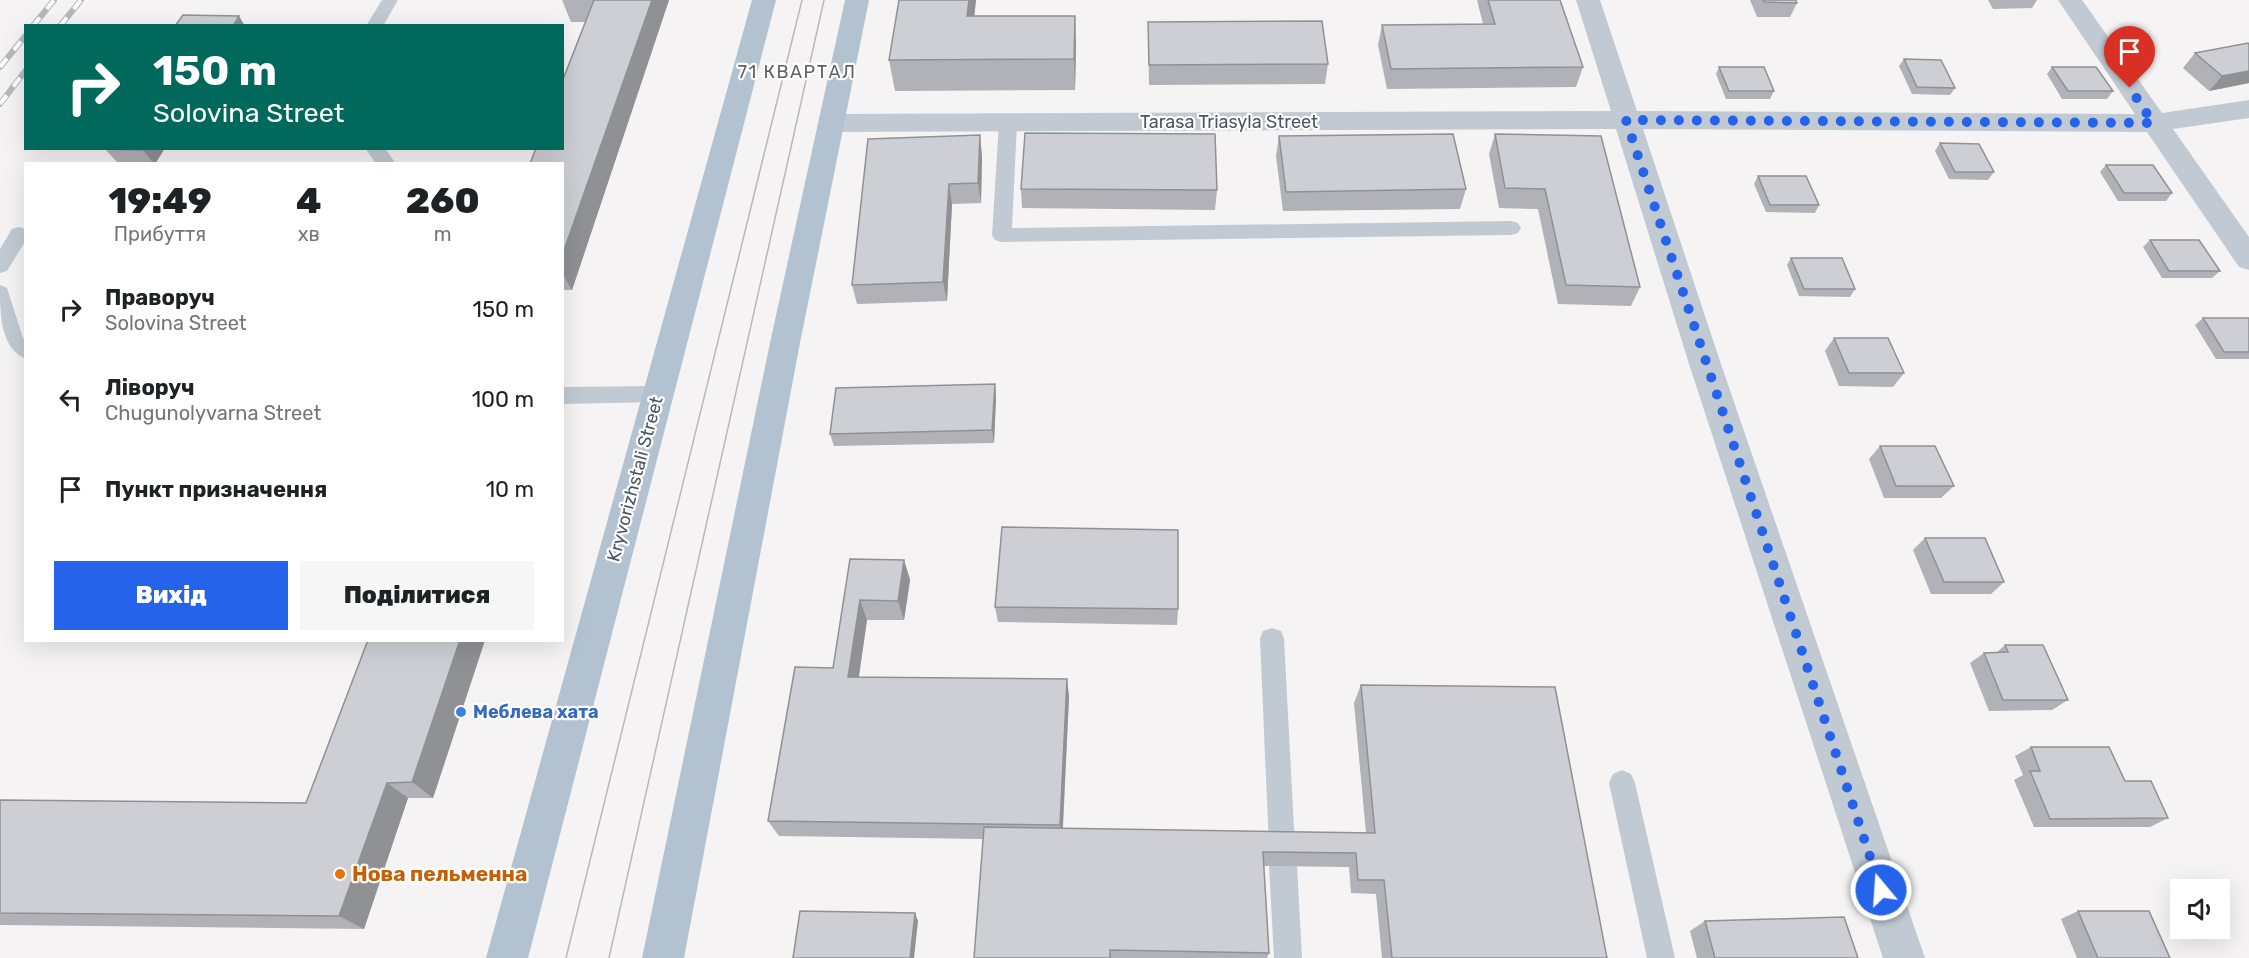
<!DOCTYPE html>
<html lang="uk">
<head>
<meta charset="utf-8">
<style>
  body { margin:0; font-family:Rubik,sans-serif; background:#f6f6f6; color:#202124; height:100vh; display:flex; flex-direction:column; font-size:22px; white-space:nowrap }
  * { box-sizing:border-box; margin:0 }
  p { font-size:20px; color:#757577 }
  .icon { flex:none; width:33px; height:33px; fill:none; stroke:currentColor; stroke-width:2; stroke-linecap:round; stroke-linejoin:round }
  .map { position:relative; flex:1; overflow:hidden }
  .panel { position:absolute; left:24px; top:162px; width:540px; height:480px; display:flex; flex-direction:column; background:#fff; border-radius:0px; box-shadow:0 6px 24px #0002 }
  .panel>* { flex:none }
  .top-card { position:absolute; left:24px; top:24px; width:540px; height:126px; border-radius:0px; box-shadow:0 6px 24px #0002; background:#00695c; color:#fff; overflow:hidden }
  .fabs { position:absolute; left:2170px; top:879px; display:grid; gap:12px }
  .fabs a { display:grid; place-items:center; width:60px; height:60px; border-radius:0px; background:#fff; box-shadow:0 6px 24px #0002; font-size:30px }
  .pin { position:absolute; display:grid; place-items:center; width:51px; height:51px; color:#fff; margin:-62px -26px; border-radius:50% 50% 50% 0; rotate:-45deg; box-shadow:0 0 6px #0007 }
  .pin .icon { rotate:45deg }
  .me { position:absolute; width:66px; margin:-33px; rotate:342deg; stroke-linejoin:round; filter:drop-shadow(0 0 4px #0008) }
  .turn { display:flex; align-items:center; gap:21px; height:126px; padding:0 30px; font-size:27px }
  .turn .icon { width:78px; height:78px; stroke-width:2.5 }
  .turn b { display:block; font-size:42px; line-height:51px }
  .eta { display:flex; justify-content:space-evenly; align-items:center; height:102px; text-align:center }
  .eta b { font-size:36px; font-weight:800; line-height:42px }
  .action { display:flex; gap:12px; margin-top:auto; padding:12px 30px }
  .action a { flex:1; height:69px; border-radius:0px; background:#2563eb; color:#fff; font-size:24px; font-weight:800; line-height:69px; text-align:center }
  .action a+a { background:#f6f6f6; color:#202124 }
  ul { padding:0; list-style:none }
  li { display:flex; align-items:center; gap:18px; height:90px; padding:0 30px }
  li div { flex:1 }
  li b { display:block; font-size:22px }
  li em { font-style:normal }
  .map>svg:first-child { display:block }
  .lines { fill:none; stroke-linecap:round; stroke-linejoin:round }
  .lane { fill:#c1cad2; fill-rule:evenodd }
  .street { fill:#c1cad2; fill-rule:evenodd }
  .primary { fill:#b3c2d1; fill-rule:evenodd }
  .tram { stroke:#b5b8bd; stroke-width:1.5 }
  .rail-casing { stroke:#b5b8bd; stroke-width:6 }
  .rail { stroke:#fff; stroke-width:4; stroke-dasharray:11; stroke-linecap:butt }
  .wall { fill:#b0b2b7 }
  .shaded-wall { fill:#909195 }
  .building { fill:#cdcfd5; stroke:#909195; stroke-width:1.5 }
  .route { stroke:#2563eb; stroke-width:10; stroke-dasharray:0 18 }
  .shop-dot { fill:#3f7fe0; stroke:#fff; stroke-width:2 }
  .food-dot { fill:#e8710a; stroke:#fff; stroke-width:2 }
  .labels { text-anchor:middle; stroke-width:4.5; stroke-linejoin:round; paint-order:stroke }
  .far-quarter-label { font-size:18px; letter-spacing:1.5px; fill:#5f6368; stroke:#fff }
  .street-label { font-size:18px; fill:#4a5661; stroke:#fff }
  .shop-label { font-size:18px; font-weight:bold; fill:#366cbe; stroke:#fff; text-anchor:start }
  .near-food-label { font-size:21px; font-weight:bold; fill:#c56008; stroke:#fff; text-anchor:start }
</style>
</head>
<body>
<div class="map">
<svg width="2249" height="958" viewBox="0 0 2249 958">
  <rect width="100%" height="100%" fill="#f5f3f3"/>
  <g class="lines">
    <g class="lane">
      <polygon points="382,0 398,0 383,26 366,26"/>
      <polygon points="1008,117 1014,119 1017,123 1012,228 1511,221 1518,223 1521,228 1518,233 1511,235 1002,242 995,240 992,235 999,123 1002,119"/>
      <polygon points="365,148 385,148 396,164 376,164"/>
      <polygon points="19,227 26,229 26,240 7,271 0,273 0,249 12,229"/>
      <path d="M0,285L7,288L23,338L26,340V359C0,348 0,314 0,285Z"/>
      <polygon points="658,386 666,388 669,394 666,400 658,402 562,404 562,387"/>
      <polygon points="1272,628 1281,631 1284,639 1295,847 1292,856 1297,866 1302,958 1274,958 1269,866 1273,857 1269,847 1260,639 1263,631"/>
      <polygon points="1622,770 1631,774 1635,783 1675,958 1647,958 1609,783 1613,774"/>
    </g>
    <polygon class="street" points="1576,0 1600,0 1637,111 2135,114 2058,0 2082,0 2162,113 2249,100 2249,118 2173,129 2249,237 2249,270 2239,267 2147,132 1643,129 1722,367 1925,958 1883,958 1690,367 1616,129 832,132 823,129 819,123 823,117 832,114 1611,111"/>
    <g class="primary">
      <polygon points="752,0 776,0 528,958 486,958"/>
      <polygon points="845,0 869,0 800,343 684,958 642,958 770,343"/>
    </g>
    <g class="tram">
      <polyline points="566,958 802,0"/>
      <polyline points="609,958 824,0"/>
    </g>
    <defs>
      <g id="rail">
        <polyline points="33,26 54,0"/>
        <polyline points="60,26 81,0"/>
        <polyline points="0,67 26,35"/>
        <polyline points="0,104 26,70"/>
      </g>
    </defs>
    <use href="#rail" class="rail-casing"/>
    <use href="#rail" class="rail"/>
  </g>
  <g class="wall">
    <polygon points="562,0 669,0 572,290 562,290 562,164 586,22 571,22"/>
    <polygon points="976,0 974,16 1075,16 1076,47 1075,90 895,91 889,60"/>
    <polygon points="1477,0 1560,0 1583,67 1576,87 1387,89 1378,45 1382,25 1483,24"/>
    <polygon points="1750,0 1796,0 1797,3 1790,17 1757,17"/>
    <polygon points="1988,0 2037,0 2032,8 1993,9"/>
    <polygon points="1148,22 1328,64 1325,84 1149,85"/>
    <polygon points="2195,53 2249,83 2209,91 2183,68"/>
    <polygon points="1904,59 1955,88 1950,95 1912,94 1899,66"/>
    <polygon points="1719,67 1774,91 1770,99 1726,99 1716,74"/>
    <polygon points="2052,67 2113,91 2107,99 2062,99 2047,74"/>
    <polygon points="1495,134 1640,287 1631,306 1558,304 1538,209 1499,208 1489,154"/>
    <polygon points="1279,136 1466,189 1460,209 1283,211 1276,156"/>
    <polygon points="868,139 982,156 981,203 952,204 947,301 857,304 852,285"/>
    <polygon points="1940,143 1994,172 1988,180 1949,179 1935,151"/>
    <polygon points="165,148 155,164 118,163 105,149"/>
    <polygon points="2106,165 2172,193 2166,201 2118,201 2100,172"/>
    <polygon points="1758,176 1819,205 1815,213 1766,212 1754,184"/>
    <polygon points="1021,189 1217,190 1215,210 1022,208"/>
    <polygon points="2150,240 2220,271 2212,278 2162,278 2143,247"/>
    <polygon points="1791,258 1855,289 1850,297 1799,296 1787,265"/>
    <polygon points="2203,318 2249,318 2249,359 2216,359 2195,325"/>
    <polygon points="1834,338 1904,373 1893,387 1839,386 1825,351"/>
    <polygon points="995,384 996,397 994,443 834,446 830,434"/>
    <polygon points="1880,446 1954,486 1941,498 1884,498 1869,459"/>
    <polygon points="1925,538 2004,582 1991,594 1931,594 1913,550"/>
    <polygon points="850,559 904,560 910,580 904,620 867,620 859,677 1067,679 1069,697 1063,828 1366,833 1354,703 1361,685 1607,958 1382,958 1376,894 1351,893 1349,867 1264,866 1269,953 1267,958 974,958 983,839 779,836 768,821 833,668"/>
    <polygon points="995,607 1178,609 1177,625 998,622"/>
    <polygon points="368,640 485,640 433,798 408,798 364,929 0,925 0,800 306,803"/>
    <polygon points="2005,645 2068,700 2052,710 1989,711 1970,663 1984,653 1996,653"/>
    <polygon points="2031,747 2125,781 2168,818 2150,827 2034,827 2014,780 2023,775 2015,756"/>
    <polygon points="2078,911 2170,958 2077,958 2061,919"/>
    <polygon points="1705,921 1858,958 1697,958 1690,931"/>
  </g>
  <g class="shaded-wall">
    <polygon points="652,0 669,0 572,290 562,273 562,256"/>
    <polygon points="969,0 976,0 971,47 967,16"/>
    <polygon points="239,16 245,26 233,26"/>
    <polygon points="1075,16 1076,47 1075,90 1074,59"/>
    <polygon points="2249,71 2249,83 2209,91 2222,76"/>
    <polygon points="980,135 982,156 981,203 978,183"/>
    <polygon points="144,148 165,148 155,164 154,164 143,150"/>
    <polygon points="949,184 952,204 947,301 943,282"/>
    <polygon points="995,384 996,397 994,443 992,430"/>
    <polygon points="904,560 910,580 904,620 898,601"/>
    <polygon points="860,600 867,620 856,695 848,677"/>
    <polygon points="460,640 485,640 433,798 412,782"/>
    <polygon points="1067,679 1069,697 1062,840 1060,825"/>
    <polygon points="387,783 408,798 364,929 339,916"/>
    <polygon points="915,913 918,921 914,958 910,958"/>
  </g>
  <g class="building">
    <polygon points="594,0 652,0 562,256 562,164 530,164 536,148 562,148 562,82"/>
    <polygon points="899,0 969,0 967,16 1075,16 1074,59 889,60"/>
    <polygon points="1488,0 1560,0 1583,67 1391,69 1382,25 1495,24"/>
    <polygon points="1763,0 1796,0 1797,3 1764,2"/>
    <polygon points="183,15 239,16 233,26 175,26"/>
    <polygon points="1322,21 1328,64 1149,65 1148,22"/>
    <polygon points="2248,43 2249,45 2249,71 2222,76 2195,53"/>
    <polygon points="1904,59 1941,60 1955,88 1917,87"/>
    <polygon points="1719,67 1764,67 1774,91 1729,91"/>
    <polygon points="2052,67 2096,67 2113,91 2068,91"/>
    <polygon points="1025,133 1215,134 1217,190 1021,189"/>
    <polygon points="1453,134 1466,189 1286,192 1279,136"/>
    <polygon points="1495,134 1601,136 1640,287 1566,285 1545,189 1505,188"/>
    <polygon points="980,135 978,183 949,184 943,282 852,285 868,139"/>
    <polygon points="1940,143 1979,144 1994,172 1955,172"/>
    <polygon points="106,148 144,148 143,150 105,149"/>
    <polygon points="2106,165 2153,165 2172,193 2124,193"/>
    <polygon points="1758,176 1806,176 1819,205 1770,205"/>
    <polygon points="2150,240 2199,240 2220,271 2169,271"/>
    <polygon points="1791,258 1842,258 1855,289 1804,289"/>
    <polygon points="2203,318 2249,318 2249,352 2224,352"/>
    <polygon points="1834,338 1888,338 1904,373 1849,373"/>
    <polygon points="995,384 992,430 830,434 836,388"/>
    <polygon points="1880,446 1935,446 1954,486 1896,486"/>
    <polygon points="1002,527 1178,530 1178,609 995,607"/>
    <polygon points="1925,538 1985,538 2004,582 1944,582"/>
    <polygon points="850,559 904,560 898,601 860,600 848,677 1067,679 1060,825 768,821 795,667 833,668"/>
    <polygon points="368,640 460,640 412,782 387,783 339,916 0,913 0,800 306,803"/>
    <polygon points="2005,645 2043,645 2068,700 2003,700 1984,653 2008,652"/>
    <polygon points="1361,685 1555,687 1607,958 1392,958 1384,880 1358,880 1356,853 1263,852 1269,953 1110,950 1110,958 974,958 984,827 1375,833"/>
    <polygon points="2031,747 2109,747 2125,781 2151,781 2168,818 2050,819 2030,771 2040,771"/>
    <polygon points="800,911 915,913 910,958 793,958"/>
    <polygon points="2078,911 2149,911 2170,958 2098,958"/>
    <polygon points="1844,917 1858,958 1715,958 1705,921"/>
  </g>
  <g class="lines">
    <polyline class="route" points="1881,890 1626,120 2153,123 2130,88"/>
  </g>
  <circle class="shop-dot" cx="461" cy="712" r="6"/>
  <circle class="food-dot" cx="340" cy="874" r="6"/>
  <g class="labels">
    <g class="far-quarter-label">
      <text x="797" y="78">71 КВАРТАЛ</text>
    </g>
    <g class="street-label">
      <text x="1229" y="128">Tarasa Triasyla Street</text>
      <text transform="translate(635 479) rotate(-75)" y="6">Kryvorizhstali Street</text>
    </g>
    <g class="shop-label">
      <text x="473" y="718">Меблева хата</text>
    </g>
    <g class="near-food-label">
      <text x="352" y="881">Нова пельменна</text>
    </g>
  </g>
</svg>
<div class="fabs">
<a><svg class="icon" aria-label="sound" viewBox="0 0 24 24"><path d="M4 9h4l5-4v14l-5-4H4zM17 9q2 3 0 6"/></svg></a>
</div>
<div class="pin" style="left:2130px;top:88px;background:#d93025"><svg class="icon" aria-label="arrive" viewBox="0 0 24 24"><path d="M6 21V4h12l-3 4 3 4H6"/></svg></div>
<svg class="me" style="left:1881px;top:890px" viewBox="-20 -20 40 40"><circle r="17" fill="#2563eb" stroke="#fff" stroke-width="3"/><path d="M0-11L8 9 0 5-8 9z" fill="#fff"/></svg>
<div class="top-card">
<div class="turn"><svg class="icon" aria-label="right" viewBox="0 0 24 24"><path d="M7 20v-9h11M14 6l5 5-5 5"/></svg><div><b>150 m</b>Solovina Street</div></div>
</div>
<section class="panel">
<div class="eta">
<div><b>19:49</b><p>Прибуття</p></div>
<div><b>4</b><p>хв</p></div>
<div><b>260</b><p>m</p></div>
</div>
<ul>
<li><svg class="icon" aria-label="right" viewBox="0 0 24 24"><path d="M7 20v-9h11M14 6l5 5-5 5"/></svg><div><b>Праворуч</b><p>Solovina Street</p></div><em>150 m</em></li>
<li><svg class="icon" aria-label="left" viewBox="0 0 24 24"><path d="M17 20v-9H6M10 6l-5 5 5 5"/></svg><div><b>Ліворуч</b><p>Chugunolyvarna Street</p></div><em>100 m</em></li>
<li><svg class="icon" aria-label="arrive" viewBox="0 0 24 24"><path d="M6 21V4h12l-3 4 3 4H6"/></svg><div><b>Пункт призначення</b></div><em>10 m</em></li>
</ul>
<div class="action"><a>Вихід</a><a>Поділитися</a></div>
</section>
</div>
</body>
</html>
